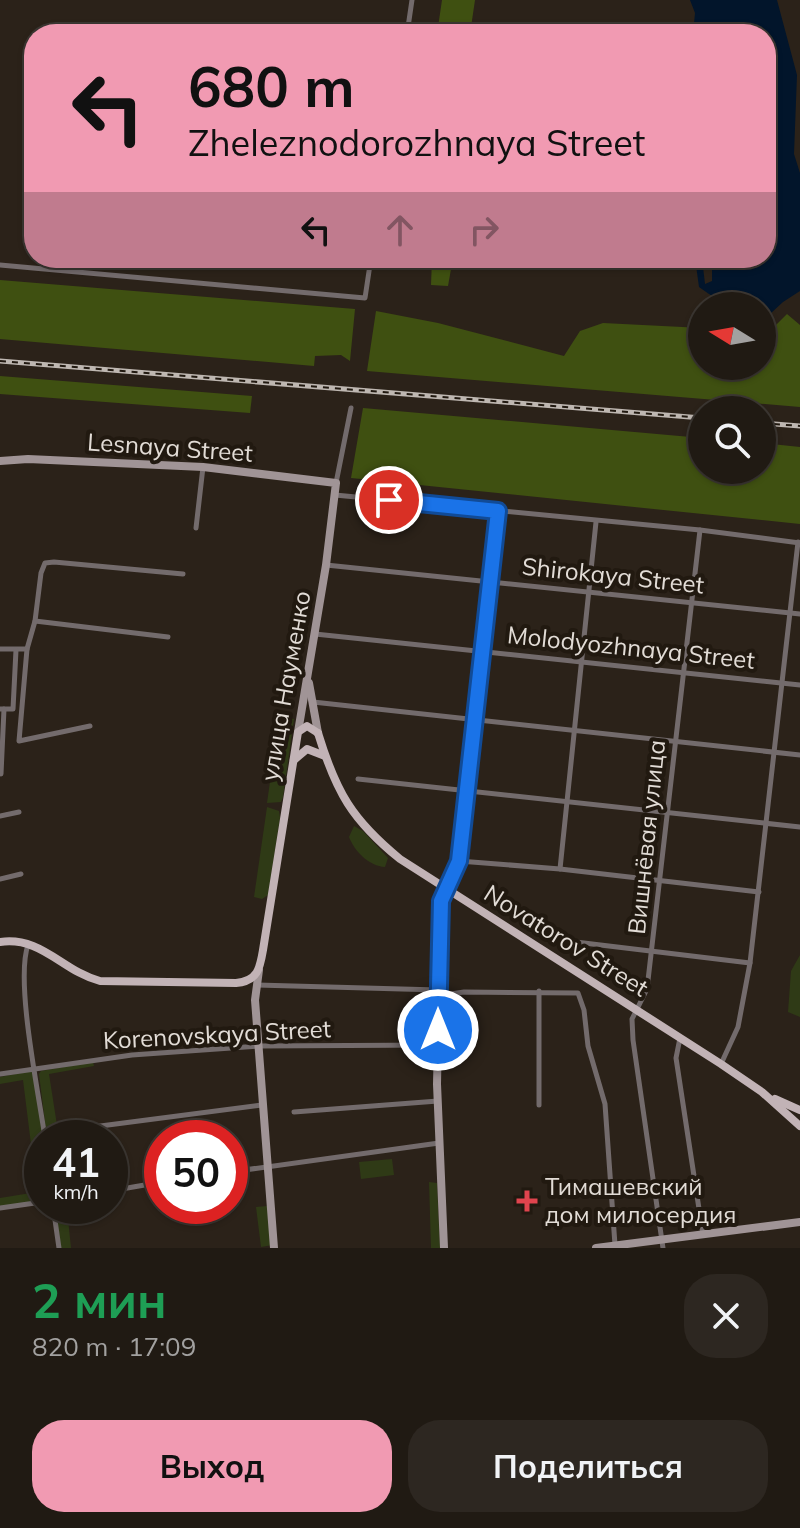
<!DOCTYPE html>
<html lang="ru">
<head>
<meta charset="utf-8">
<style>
  body { margin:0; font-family:Mulish,sans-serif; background:#2d2721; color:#f1f3f6; height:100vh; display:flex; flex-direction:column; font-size:30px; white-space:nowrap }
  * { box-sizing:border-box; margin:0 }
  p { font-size:26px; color:#a2a1a0 }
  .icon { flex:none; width:44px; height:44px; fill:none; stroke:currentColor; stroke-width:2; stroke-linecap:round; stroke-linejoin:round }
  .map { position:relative; height:1248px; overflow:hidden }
  .sheet { display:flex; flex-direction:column; background:#201a13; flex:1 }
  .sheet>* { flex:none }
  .top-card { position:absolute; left:24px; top:24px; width:752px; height:244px; border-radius:32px; box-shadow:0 2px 6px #0004,0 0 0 2px #3d3833; background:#f19ab2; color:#111; overflow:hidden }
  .needle { width:52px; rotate:281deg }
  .buttons { position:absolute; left:688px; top:292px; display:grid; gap:16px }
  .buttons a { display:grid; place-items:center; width:88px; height:88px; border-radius:50%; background:#201a13; box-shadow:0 2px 6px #0004,0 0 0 2px #3d3833; font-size:40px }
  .speed { position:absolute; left:24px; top:1120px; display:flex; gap:16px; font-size:40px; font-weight:700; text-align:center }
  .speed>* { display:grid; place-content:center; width:104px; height:104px; border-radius:50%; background:#201a13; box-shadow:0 2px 6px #0004,0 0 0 2px #3d3833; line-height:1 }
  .speed small { font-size:20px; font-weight:400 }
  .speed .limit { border:12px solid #d22; background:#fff; color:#111 }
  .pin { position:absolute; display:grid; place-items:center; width:68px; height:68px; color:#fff; margin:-34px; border:4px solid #fff; border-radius:50%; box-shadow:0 2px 8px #0007 }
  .me { position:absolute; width:88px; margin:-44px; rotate:0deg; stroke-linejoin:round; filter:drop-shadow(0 0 6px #0008) }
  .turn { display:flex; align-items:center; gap:28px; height:168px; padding:0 32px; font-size:36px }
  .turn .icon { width:104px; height:104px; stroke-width:2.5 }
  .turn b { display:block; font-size:56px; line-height:68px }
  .lanes { display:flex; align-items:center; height:76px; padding:0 32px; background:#0003; justify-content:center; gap:40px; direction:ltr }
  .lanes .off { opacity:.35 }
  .round { display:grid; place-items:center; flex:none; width:84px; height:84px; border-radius:32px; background:#2d2721 }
  .head { display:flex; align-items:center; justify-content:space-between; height:136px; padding:0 32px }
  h1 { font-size:48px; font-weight:700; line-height:60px; color:#1e9e55 }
  .cta { display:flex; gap:16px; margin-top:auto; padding:16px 32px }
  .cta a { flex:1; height:92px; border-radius:32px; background:#f19ab2; color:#111; font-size:32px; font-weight:700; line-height:92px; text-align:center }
  .cta a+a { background:#2d2721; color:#f1f3f6 }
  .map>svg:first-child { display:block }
  .green { fill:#2f3a16 }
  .forest { fill:#3f5011 }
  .water { fill:#02152b }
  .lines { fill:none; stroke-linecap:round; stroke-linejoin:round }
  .street { stroke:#736b6c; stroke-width:5 }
  .secondary { stroke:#a09496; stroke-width:8 }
  .primary { stroke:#c2b3b6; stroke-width:8 }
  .rail-casing { stroke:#beb7b1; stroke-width:5 }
  .rail { stroke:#211910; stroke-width:2; stroke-dasharray:6; stroke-linecap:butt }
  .route-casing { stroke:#114b97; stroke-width:20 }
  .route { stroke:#1a73e8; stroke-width:14 }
  .health-dot { fill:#e0444e; stroke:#211910; stroke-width:3 }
  .labels { text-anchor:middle; stroke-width:8; stroke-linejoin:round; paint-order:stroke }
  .street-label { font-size:24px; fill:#e2dcd6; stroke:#211910 }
  .poi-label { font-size:24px; fill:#e2dcd6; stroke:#211910; text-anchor:start }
</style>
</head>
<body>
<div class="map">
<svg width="800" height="1248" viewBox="0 0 800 1248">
  <rect width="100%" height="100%" fill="#2b2219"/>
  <g class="green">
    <polygon points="282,716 294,719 283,797 281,802 267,803 279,717"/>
    <polygon points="267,807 279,811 280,818 268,895 262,899 254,897"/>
    <path d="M354,826L363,831L388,858L385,867C369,866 355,852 349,837Z"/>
    <polygon points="800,955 800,1017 788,1012 791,971"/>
    <polygon points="93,1062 94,1066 49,1074 59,1138 47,1138 39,1074 41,1071"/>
    <polygon points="31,1071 34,1073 43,1138 42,1201 0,1207 0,1198 37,1192 23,1080 0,1084 0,1077"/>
    <polygon points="392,1159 394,1175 361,1179 359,1162"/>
    <polygon points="429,1182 437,1183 440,1248 431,1248"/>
    <polygon points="55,1206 84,1206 67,1209 71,1248 61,1248"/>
    <polygon points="267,1206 273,1245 261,1247 256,1207"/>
  </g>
  <g class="forest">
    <polygon points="442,0 475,0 470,34 437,34"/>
    <polygon points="432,258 453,258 448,286 431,285"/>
    <polygon points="0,280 355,309 350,361 341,355 315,356 314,366 0,339"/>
    <polygon points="376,311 438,323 564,356 580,331 603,323 702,328 702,366 762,366 762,331 769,332 787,314 800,325 800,407 367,371"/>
    <polygon points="0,376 252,396 250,413 0,394"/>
    <polygon points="363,408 702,438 702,470 762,470 762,443 800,447 800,524 351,478"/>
  </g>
  <path class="water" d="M690,0H777L797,75L794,154L800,173V291L783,302L770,314H762V306C730,306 725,306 699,287L695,258H702L705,284L712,281V258H766V34H693L695,13Z"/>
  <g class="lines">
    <g class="street">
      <polyline points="407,34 412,0"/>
      <polyline points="0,265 365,298 371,258"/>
      <polyline points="336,483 351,408"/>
      <polyline points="335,495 700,530 800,543"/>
      <polyline points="196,528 203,467"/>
      <polyline points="326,565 800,614"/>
      <polyline points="35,621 168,637"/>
      <polyline points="315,634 800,685"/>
      <polyline points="0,649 27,649"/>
      <polyline points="313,702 800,755"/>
      <polyline points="0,709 13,709 16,650"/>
      <polyline points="90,726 19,741 27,649 35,621 41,573 45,563 54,562 183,574"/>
      <polyline points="1,774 4,709"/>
      <polyline points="358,779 800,827"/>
      <polyline points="0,816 19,812"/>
      <polyline points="459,861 560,869 759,892"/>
      <polyline points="560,869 596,522"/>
      <polyline points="0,879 21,874"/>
      <polyline points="446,888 459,861 498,511"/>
      <polyline points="559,940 750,963"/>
      <path d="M28,945C15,981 39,1095 45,1138"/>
      <polyline points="257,985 438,990"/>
      <polyline points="438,996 464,992 578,993 584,1010 588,1046 605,1104 615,1245"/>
      <polyline points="680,1038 676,1058 703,1235"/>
      <polyline points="721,1064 738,1027 750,963 798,542"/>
      <polyline points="0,1074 132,1055 259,1046 437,1045"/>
      <polyline points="539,1105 539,991"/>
      <polyline points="294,1112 438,1101"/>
      <polyline points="85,1128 262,1105"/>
      <polyline points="230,1172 439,1143"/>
      <polyline points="110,1191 162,1182"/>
      <polyline points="53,1206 59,1248"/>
      <polyline points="0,1208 42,1202"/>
      <polyline points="663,1248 633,1040 632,1019 647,989 700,530"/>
    </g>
    <g class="secondary">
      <polyline points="0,461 28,459 203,467 336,483 326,565 298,732"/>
      <polyline points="309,683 318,733"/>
      <polyline points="259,970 255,1000 274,1248"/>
      <polyline points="444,1248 437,1084 441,901 446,889"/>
      <polyline points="596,1248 800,1222"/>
    </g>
    <g class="primary">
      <path d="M318,733C336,792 352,820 400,859L721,1064L762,1092L800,1126"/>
      <polyline points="294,760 307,749 325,756"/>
      <path d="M0,942C42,936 62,971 100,981L236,983C258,981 260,968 263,950L298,732L307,726L318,733"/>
      <polyline points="775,1099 800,1110"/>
    </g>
    <defs>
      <g id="rail">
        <polyline points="0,361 702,418"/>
        <polyline points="762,423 800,426"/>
      </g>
    </defs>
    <use href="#rail" class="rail-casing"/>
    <use href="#rail" class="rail"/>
  </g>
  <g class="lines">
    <defs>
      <polyline id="route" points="389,500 498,511 459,861 441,901 438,1030"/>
    </defs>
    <use href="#route" class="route-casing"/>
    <use href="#route" class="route"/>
  </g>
  <path class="health-dot" d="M523 1189h8v8h8v8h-8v8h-8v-8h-8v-8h8z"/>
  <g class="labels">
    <g class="street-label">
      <text transform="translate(170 448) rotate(4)" y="8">Lesnaya Street</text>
      <text transform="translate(613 576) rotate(6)" y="8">Shirokaya Street</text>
      <text transform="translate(631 648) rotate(6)" y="8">Molodyozhnaya Street</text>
      <text transform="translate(286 686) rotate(-80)" y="8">улица Науменко</text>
      <text transform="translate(647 837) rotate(-84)" y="8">Вишнёвая улица</text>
      <text transform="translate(566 941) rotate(32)" y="8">Novatorov Street</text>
      <text transform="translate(217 1035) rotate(-3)" y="8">Korenovskaya Street</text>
    </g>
    <g class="poi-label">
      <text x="545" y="1195">Тимашевский<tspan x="545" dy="28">дом милосердия</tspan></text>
    </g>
  </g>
</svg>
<div class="buttons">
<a><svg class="needle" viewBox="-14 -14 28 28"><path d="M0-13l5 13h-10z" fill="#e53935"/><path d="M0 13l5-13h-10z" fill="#a2a1a0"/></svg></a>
<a><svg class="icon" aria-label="search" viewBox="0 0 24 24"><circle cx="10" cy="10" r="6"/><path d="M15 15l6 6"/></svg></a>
</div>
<div class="speed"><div>41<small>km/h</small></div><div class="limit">50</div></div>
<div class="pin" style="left:389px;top:500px;background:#d93025"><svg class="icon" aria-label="arrive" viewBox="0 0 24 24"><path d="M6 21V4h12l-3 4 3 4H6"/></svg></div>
<svg class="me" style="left:438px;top:1030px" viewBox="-20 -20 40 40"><circle r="17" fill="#1a73e8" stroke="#fff" stroke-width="3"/><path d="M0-11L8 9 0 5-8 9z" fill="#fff"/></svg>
<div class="top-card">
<div class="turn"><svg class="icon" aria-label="left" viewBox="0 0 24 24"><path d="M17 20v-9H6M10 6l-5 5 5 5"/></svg><div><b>680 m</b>Zheleznodorozhnaya Street</div></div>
<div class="lanes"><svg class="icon" aria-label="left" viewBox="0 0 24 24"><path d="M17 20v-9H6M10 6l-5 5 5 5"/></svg><svg class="icon off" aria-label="ahead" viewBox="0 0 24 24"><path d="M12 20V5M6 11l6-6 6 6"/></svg><svg class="icon off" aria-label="right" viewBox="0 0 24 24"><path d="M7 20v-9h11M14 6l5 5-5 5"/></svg></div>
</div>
</div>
<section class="sheet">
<div class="head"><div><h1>2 мин</h1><p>820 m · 17:09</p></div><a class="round"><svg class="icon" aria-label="close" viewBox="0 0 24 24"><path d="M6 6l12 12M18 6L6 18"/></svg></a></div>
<div class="cta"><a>Выход</a><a>Поделиться</a></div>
</section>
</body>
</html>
